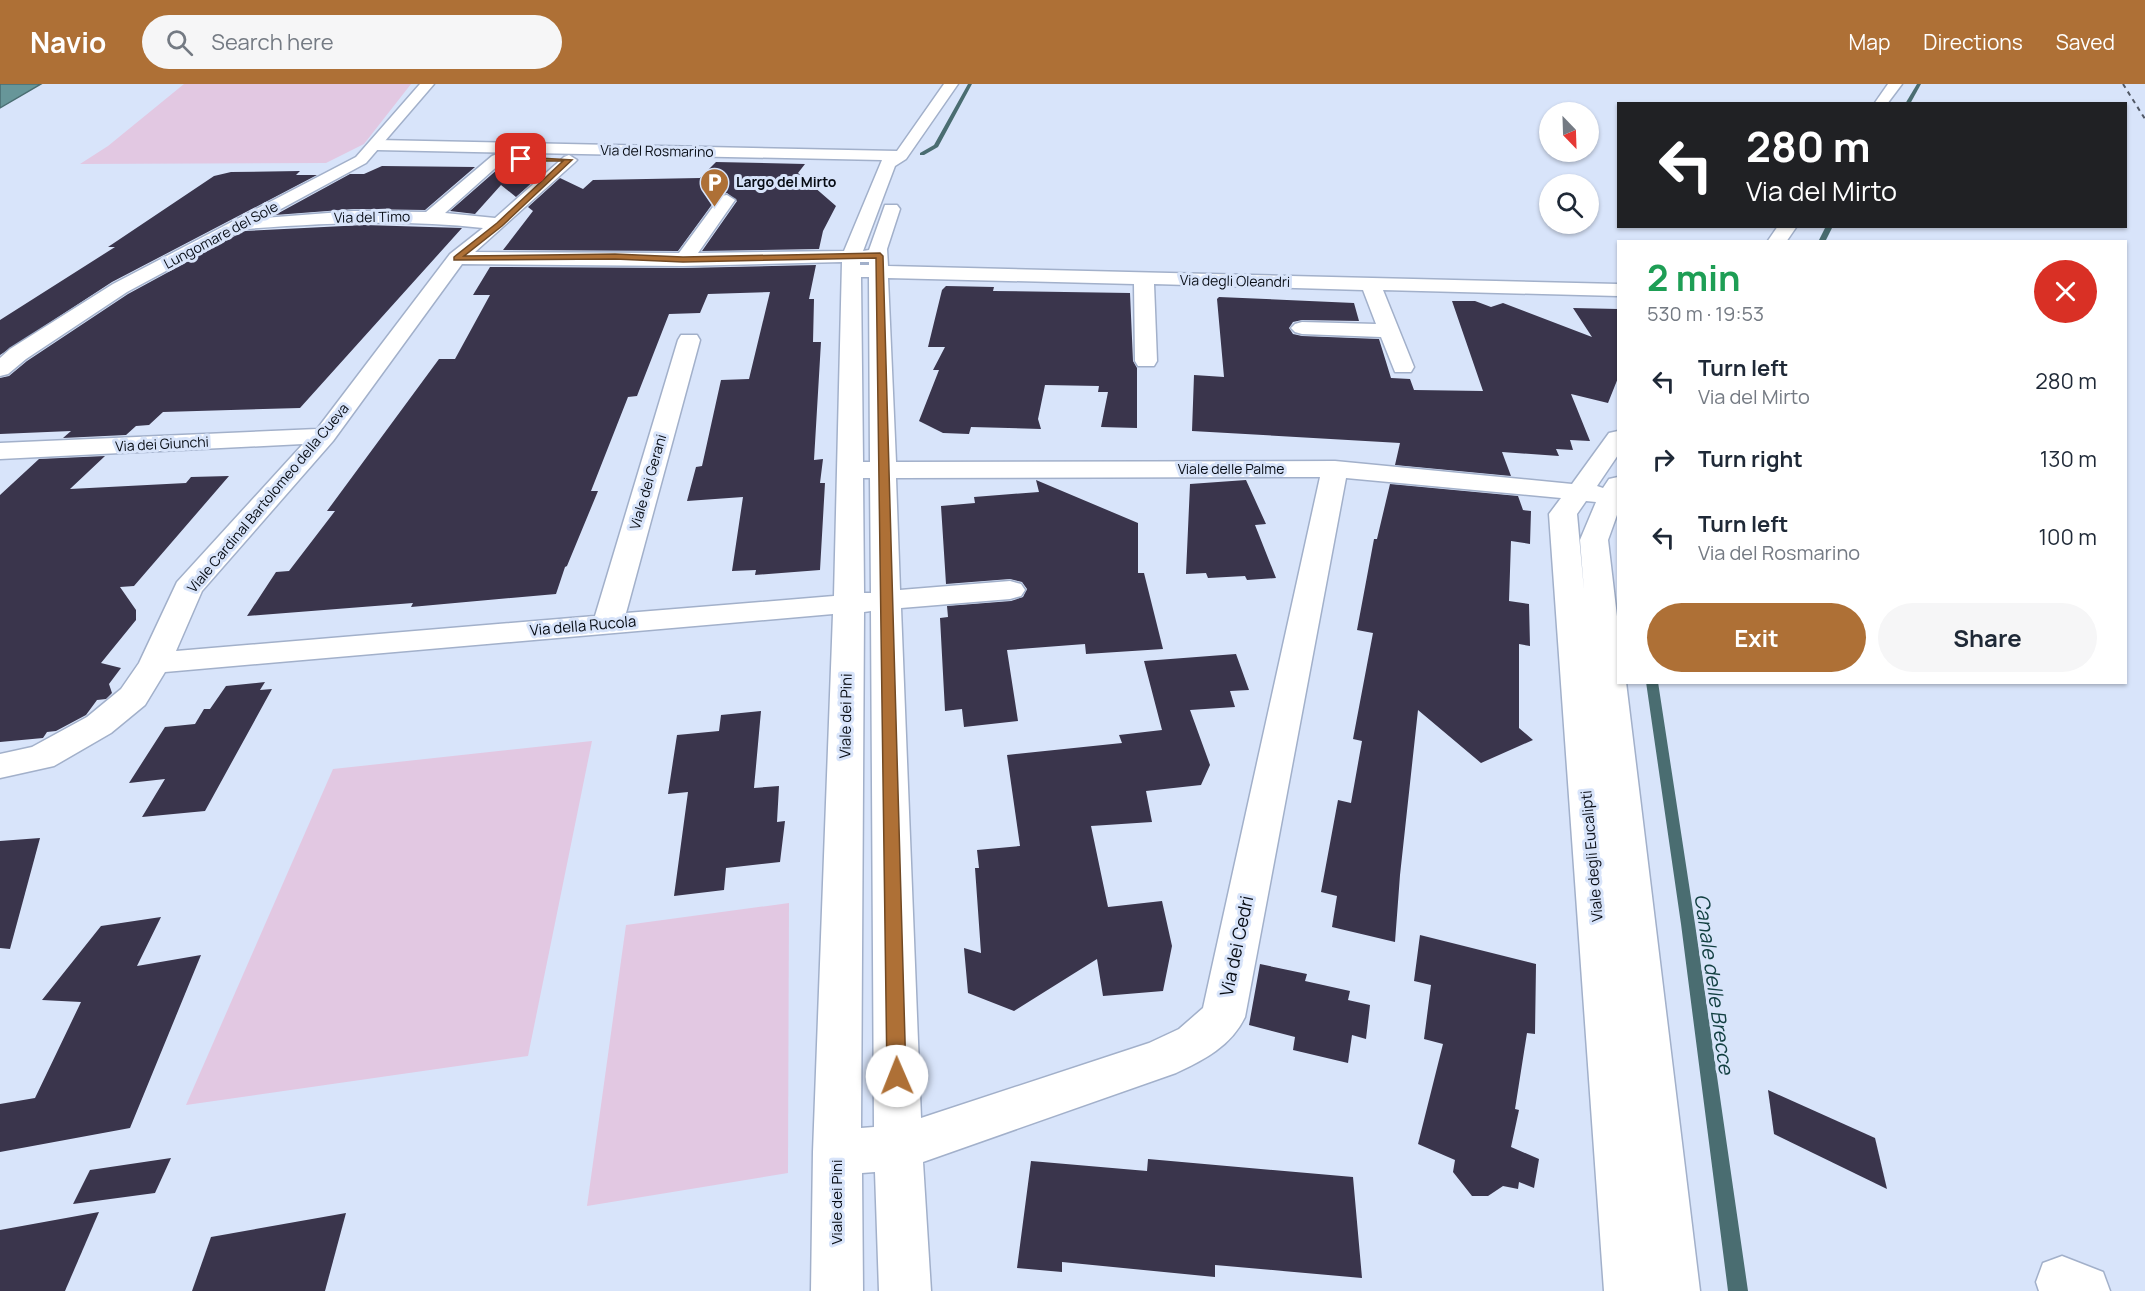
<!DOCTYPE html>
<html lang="en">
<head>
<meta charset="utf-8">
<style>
  body { margin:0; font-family:Manrope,sans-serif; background:#f6f6f7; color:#1f2937; height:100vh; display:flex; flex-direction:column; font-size:22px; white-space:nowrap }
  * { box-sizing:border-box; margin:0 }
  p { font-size:20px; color:#747a83 }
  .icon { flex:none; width:33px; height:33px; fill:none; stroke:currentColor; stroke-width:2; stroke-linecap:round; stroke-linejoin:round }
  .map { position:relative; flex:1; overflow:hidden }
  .side { position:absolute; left:1617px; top:156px; width:510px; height:444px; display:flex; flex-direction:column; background:#fff; border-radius:0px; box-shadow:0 2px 4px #0004 }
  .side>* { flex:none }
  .top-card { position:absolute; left:1617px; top:18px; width:510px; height:126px; border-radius:0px; box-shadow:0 2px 4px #0004; background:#202124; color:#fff; overflow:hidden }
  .needle { width:39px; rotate:157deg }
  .tools { position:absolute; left:1539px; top:18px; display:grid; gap:12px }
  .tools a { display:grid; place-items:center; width:60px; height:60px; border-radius:50%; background:#fff; box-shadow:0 2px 4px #0004; font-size:30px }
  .pin { position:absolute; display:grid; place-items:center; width:51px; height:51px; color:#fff; margin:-26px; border-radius:12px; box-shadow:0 3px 9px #0006 }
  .me { position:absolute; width:66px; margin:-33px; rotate:359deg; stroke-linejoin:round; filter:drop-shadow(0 0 4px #0008) }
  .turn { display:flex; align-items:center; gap:21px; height:126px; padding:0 30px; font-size:27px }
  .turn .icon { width:78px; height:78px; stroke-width:2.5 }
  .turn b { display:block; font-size:42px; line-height:51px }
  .round { display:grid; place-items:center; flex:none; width:63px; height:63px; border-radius:32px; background:#f6f6f7 }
  .summary { display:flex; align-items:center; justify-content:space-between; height:102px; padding:0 30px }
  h1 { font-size:36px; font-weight:700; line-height:45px; color:#1e9e55 }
  .cta { display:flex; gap:12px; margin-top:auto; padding:12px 30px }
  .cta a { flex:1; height:69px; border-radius:36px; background:#ae7036; color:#fff; font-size:24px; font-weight:700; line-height:69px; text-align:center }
  .cta a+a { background:#f6f6f7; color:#1f2937 }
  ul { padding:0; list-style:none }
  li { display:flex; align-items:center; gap:18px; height:78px; padding:0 30px }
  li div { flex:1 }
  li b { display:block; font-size:22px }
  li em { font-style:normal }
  header { display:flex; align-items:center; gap:36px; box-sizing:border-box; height:84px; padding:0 30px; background:#ae7036; color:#fff }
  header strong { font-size:28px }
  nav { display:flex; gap:33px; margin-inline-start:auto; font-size:21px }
  .search { width:420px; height:54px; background:#f6f6f7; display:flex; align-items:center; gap:15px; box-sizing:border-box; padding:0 21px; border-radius:33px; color:#747a83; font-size:22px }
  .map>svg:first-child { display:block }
  .green { fill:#e2c8e2 }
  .water { fill:#679699; stroke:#4a6d71; stroke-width:1.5 }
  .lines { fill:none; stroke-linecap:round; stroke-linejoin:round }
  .stream { fill:#4a6d71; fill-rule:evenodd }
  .building { fill:#3a354c }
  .street-casing { stroke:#a2b0ca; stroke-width:3 }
  .secondary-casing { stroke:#a2b0ca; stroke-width:3 }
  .street { fill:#fff; fill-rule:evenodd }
  .secondary { fill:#fff; fill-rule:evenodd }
  .rail { stroke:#515865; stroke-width:2; stroke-dasharray:4.5 4.5; stroke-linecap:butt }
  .route { fill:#ae7036; stroke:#714923; stroke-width:1.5 }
  .labels { text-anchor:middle; stroke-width:6; stroke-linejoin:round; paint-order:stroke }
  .far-street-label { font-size:14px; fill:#070c14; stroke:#d8e4fa }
  .far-poi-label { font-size:14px; font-weight:bold; fill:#070c14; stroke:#d8e4fa; text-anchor:start }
  .street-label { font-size:15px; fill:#070c14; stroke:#d8e4fa }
  .near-street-label { font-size:18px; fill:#070c14; stroke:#d8e4fa }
  .near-water-label { font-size:20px; font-style:italic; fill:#134042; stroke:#d8e4fa }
</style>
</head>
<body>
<header>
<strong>Navio</strong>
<div class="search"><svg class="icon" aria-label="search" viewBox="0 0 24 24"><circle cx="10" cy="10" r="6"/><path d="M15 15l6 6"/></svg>Search here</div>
<nav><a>Map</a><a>Directions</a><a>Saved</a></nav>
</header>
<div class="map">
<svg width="2145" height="1207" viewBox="0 0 2145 1207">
  <rect width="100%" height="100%" fill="#d8e4fa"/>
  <g class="green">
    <polygon points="184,0 411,0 364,60 326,79 80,80 108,62"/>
    <polygon points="592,657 528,972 186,1021 333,685"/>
    <polygon points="789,819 788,1089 587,1122 626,841"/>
  </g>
  <polygon class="water" points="0,0 41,0 0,24"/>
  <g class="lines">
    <g class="stream">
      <polygon points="968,0 972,0 938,63 924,71 920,71 920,69 934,61"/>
      <polygon points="1917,0 1921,0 1910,20 1905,20"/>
      <polygon points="1826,142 1833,142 1825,158 1818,158"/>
      <polygon points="1646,598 1658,598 1695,840 1748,1207 1728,1207 1681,840"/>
    </g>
  </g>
  <g class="building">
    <polygon points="716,78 805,80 798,89 836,122 823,147 819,165 702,167 737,117 727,109 719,111 678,167 503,166 533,127 528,123 560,94 583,105 593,96 700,94"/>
    <polygon points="528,79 545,87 516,113 501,101 475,130 450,127 499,84"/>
    <polygon points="382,82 475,83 425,126 354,125 275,131 350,90 364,90"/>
    <polygon points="300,87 296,91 317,91 112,198 0,271 0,236 115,163 108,163 214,92 231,88"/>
    <polygon points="364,141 462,144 300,324 163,328 149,341 136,342 126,351 63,354 71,347 0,350 0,294 9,292 27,277 128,210 244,147"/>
    <polygon points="816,181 809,215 814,215 813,258 821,258 814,376 823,375 820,399 825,399 820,486 755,491 756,486 732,487 743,413 687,417 696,383 702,382 721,296 749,295 770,208 708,210 700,229 669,230 637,312 628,313 591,407 598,407 567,482 565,483 556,510 411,523 413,519 247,532 276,488 289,487 335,427 327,427 439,275 455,275 490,211 473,211 490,183 683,184"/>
    <polygon points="946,202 994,203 993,207 1130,209 1133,277 1137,284 1137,344 1101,343 1108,308 1098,308 1099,302 1045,301 1038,335 1041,345 971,343 969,350 943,349 919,337 939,286 933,286 945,263 928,263 942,206"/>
    <polygon points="1219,213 1354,219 1359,237 1302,236 1293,238 1289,244 1293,250 1302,252 1379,255 1391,294 1410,295 1414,306 1483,307 1452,217 1475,217 1491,223 1503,219 1592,253 1573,224 1618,225 1618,294 1608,319 1571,310 1590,357 1570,356 1573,366 1556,365 1559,372 1502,368 1511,392 1395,381 1400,359 1192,347 1194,291 1224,293 1217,215"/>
    <polygon points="105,372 70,405 186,399 191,393 229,392 134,502 120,503 136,526 136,536 101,579 121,584 109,600 112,609 106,615 97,616 86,631 56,647 47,648 43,654 0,658 0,411 39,375"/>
    <polygon points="1036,396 1138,439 1138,489 1144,489 1163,565 1086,570 1085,560 1007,566 1018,637 964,643 962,625 945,627 940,534 948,533 947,522 1011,517 1023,513 1027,505 1022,498 1010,495 946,500 941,422 975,419 974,413 1039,408"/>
    <polygon points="1246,396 1266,440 1255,441 1276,494 1247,496 1245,492 1208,494 1206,489 1186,490 1190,400"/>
    <polygon points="1390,400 1518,412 1523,426 1531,427 1530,460 1511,457 1509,517 1529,520 1530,562 1519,560 1519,644 1533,656 1481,679 1418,626 1400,791 1395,858 1332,843 1337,812 1321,808 1338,716 1351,719 1362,657 1353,655 1373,549 1357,546 1374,455 1377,455"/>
    <polygon points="1236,570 1249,606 1230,607 1235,623 1190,626 1210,681 1201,701 1146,707 1152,738 1091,742 1108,823 1162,817 1172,862 1163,907 1103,912 1097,875 1014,927 968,909 964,864 981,869 975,784 979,784 977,766 1020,762 1007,671 1122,659 1119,651 1162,646 1144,577"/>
    <polygon points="265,598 260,606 272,605 205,727 142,733 165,695 129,699 165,643 195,640 204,625 210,625 226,602"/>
    <polygon points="761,627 754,704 779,702 777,738 785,737 780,778 726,784 724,806 674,812 688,708 668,710 677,651 719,647 721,631"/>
    <polygon points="40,754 10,865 0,864 0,757"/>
    <polygon points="161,833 137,882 201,871 130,1044 0,1068 0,1020 35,1014 81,918 42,916 101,842"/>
    <polygon points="1420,851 1536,880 1535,950 1527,949 1515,1025 1519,1026 1511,1063 1539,1075 1534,1104 1519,1098 1518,1105 1503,1102 1488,1112 1472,1112 1453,1088 1455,1076 1418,1060 1443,960 1424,955 1431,901 1414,897"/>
    <polygon points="1260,880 1307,890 1305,897 1350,907 1348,916 1370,921 1366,955 1352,951 1348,979 1293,966 1295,953 1249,941"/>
    <polygon points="1768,1006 1875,1054 1887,1105 1774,1050"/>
    <polygon points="171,1074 155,1109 73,1120 90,1086"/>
    <polygon points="1148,1075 1353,1093 1362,1194 1215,1181 1215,1193 1062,1178 1062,1188 1017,1184 1031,1077 1147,1087"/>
    <polygon points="99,1128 65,1207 0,1207 0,1146"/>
    <polygon points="346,1129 325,1207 192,1207 211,1153"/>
  </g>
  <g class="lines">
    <defs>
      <g id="street">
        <path d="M944,0H958L906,75L895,82L863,167L869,166L885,121H897L900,125L887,165L888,182L1618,200V212L1383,206L1414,283L1411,288H1395L1381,253L1302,250L1295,248L1291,244L1295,240L1302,238L1376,240L1363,206L1154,200L1157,277L1154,282H1138L1135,277L1134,200L888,194L896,378L1335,377L1572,400L1609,349L1618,347V371L1597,402L1603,404L1609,395L1618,393V428L1608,456L1618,541V598H1626L1700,1207H1604L1549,430L1561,414L1346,394L1245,933C1231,962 1204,976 1176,989L923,1078L931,1207H879L875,1088L862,1089L863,1207H811L813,1068L833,530L165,588L145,621L111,649L54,682L0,694V670L32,663L87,633L121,605L139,579L177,498L303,360L0,375V359L317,345L450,170L483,144C402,135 326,139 244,145L238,144L235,140L238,136L354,127L426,128L492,72L497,70L505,75L502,78L445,129L495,134L564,73L569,71L577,76L574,79L475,168L679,169L721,112L727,111L735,116L698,169L844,167L882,76L377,66L369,61L377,56L897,67ZM842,178L834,512L626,529L700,256L697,251H681L678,256L595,532L176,567L202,507L333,357L462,180L683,182ZM860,178H869V181H860ZM861,193H869L870,378H863ZM1320,393L1203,924L1179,945L1149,959L921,1034L901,524L1010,515L1021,512L1025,506L1021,500L1010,497L900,506L896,394ZM863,394H870L871,509H864ZM1586,417L1596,418L1580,456L1584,506L1577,430ZM871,527L874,1043L861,1044L864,528Z"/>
        <polygon points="1888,0 1902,0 1887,20 1874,20"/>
        <polygon points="1778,142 1797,142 1786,158 1767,158"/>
        <polygon points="2062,1172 2103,1188 2110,1207 2039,1207 2036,1198 2043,1179"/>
      </g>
      <polygon id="secondary" points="420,0 434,0 366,79 127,208 26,275 8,290 0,292 0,274 10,265 113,200 356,73"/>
    </defs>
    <use href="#street" class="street-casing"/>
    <use href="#secondary" class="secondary-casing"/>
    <use href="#street" class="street"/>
    <use href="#secondary" class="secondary"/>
    <polyline class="rail" points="2123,0 2145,35"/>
  </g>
  <polygon class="route" points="521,73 572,76 502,142 464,172 615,170 683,173 880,169 883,172 906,992 904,998 897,1001 890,998 887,992 876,174 683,178 615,175 454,176 454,173 497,139 563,77 519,77"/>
  <defs>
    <symbol id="parking-pin" viewBox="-11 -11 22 30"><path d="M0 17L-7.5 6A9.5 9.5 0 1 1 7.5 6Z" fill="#ae7036" stroke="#d8e4fa"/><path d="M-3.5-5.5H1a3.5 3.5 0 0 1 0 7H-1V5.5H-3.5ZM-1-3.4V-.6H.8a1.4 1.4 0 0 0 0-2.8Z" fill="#fff"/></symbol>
  </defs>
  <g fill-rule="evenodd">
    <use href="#parking-pin" x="698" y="82" width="33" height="45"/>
  </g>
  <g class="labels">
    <g class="far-street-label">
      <text transform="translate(657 67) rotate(1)" y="5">Via del Rosmarino</text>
      <text transform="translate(372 133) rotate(-1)" y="5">Via del Timo</text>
      <text transform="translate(221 151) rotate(-28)" y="5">Lungomare del Sole</text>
      <text transform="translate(1235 197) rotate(1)" y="5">Via degli Oleandri</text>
      <text transform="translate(162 360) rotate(-3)" y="5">Via dei Giunchi</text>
      <text x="1231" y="390">Viale delle Palme</text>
      <text transform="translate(648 398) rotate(-74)" y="5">Viale dei Gerani</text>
      <text transform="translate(268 414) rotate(-50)" y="5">Viale Cardinal Bartolomeo della Cueva</text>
    </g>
    <g class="far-poi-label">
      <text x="736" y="103">Largo del Mirto</text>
    </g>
    <g class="street-label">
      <text transform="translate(583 542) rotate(-5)" y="5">Via della Rucola</text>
      <text transform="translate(846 632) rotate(-89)" y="5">Viale dei Pini</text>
      <text transform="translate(1592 772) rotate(-95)" y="5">Viale degli Eucalipti</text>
      <text transform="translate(837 1118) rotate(-90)" y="5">Viale dei Pini</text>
    </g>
    <g class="near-street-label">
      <text transform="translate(1237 862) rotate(-78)" y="6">Via dei Cedri</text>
    </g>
    <g class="near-water-label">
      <text transform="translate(1714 900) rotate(82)" y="7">Canale delle Brecce</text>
    </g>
  </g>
</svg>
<div class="tools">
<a><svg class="needle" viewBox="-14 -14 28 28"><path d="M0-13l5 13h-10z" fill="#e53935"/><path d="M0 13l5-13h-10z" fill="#747a83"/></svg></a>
<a><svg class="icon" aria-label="search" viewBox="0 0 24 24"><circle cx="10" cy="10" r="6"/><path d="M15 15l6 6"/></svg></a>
</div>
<div class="pin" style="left:521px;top:75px;background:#d93025"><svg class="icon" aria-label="arrive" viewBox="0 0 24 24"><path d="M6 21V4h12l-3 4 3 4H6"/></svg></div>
<svg class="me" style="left:897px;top:992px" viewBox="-20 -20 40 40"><circle r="19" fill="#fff"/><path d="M0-13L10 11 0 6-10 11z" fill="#ae7036"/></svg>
<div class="top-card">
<div class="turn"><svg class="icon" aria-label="left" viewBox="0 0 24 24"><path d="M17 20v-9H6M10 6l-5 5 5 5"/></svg><div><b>280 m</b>Via del Mirto</div></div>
</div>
<section class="side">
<div class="summary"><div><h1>2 min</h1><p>530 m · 19:53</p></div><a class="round" style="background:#d93025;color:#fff"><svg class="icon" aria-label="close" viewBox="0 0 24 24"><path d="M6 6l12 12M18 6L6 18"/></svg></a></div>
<ul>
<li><svg class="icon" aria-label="left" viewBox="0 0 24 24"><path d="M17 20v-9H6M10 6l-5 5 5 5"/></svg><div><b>Turn left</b><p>Via del Mirto</p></div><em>280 m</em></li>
<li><svg class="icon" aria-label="right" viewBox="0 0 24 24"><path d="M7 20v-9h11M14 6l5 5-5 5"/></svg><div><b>Turn right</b></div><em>130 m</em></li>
<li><svg class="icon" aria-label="left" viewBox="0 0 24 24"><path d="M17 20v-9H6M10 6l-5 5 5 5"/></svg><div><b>Turn left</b><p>Via del Rosmarino</p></div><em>100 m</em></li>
</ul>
<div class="cta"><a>Exit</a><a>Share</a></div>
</section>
</div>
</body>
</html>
